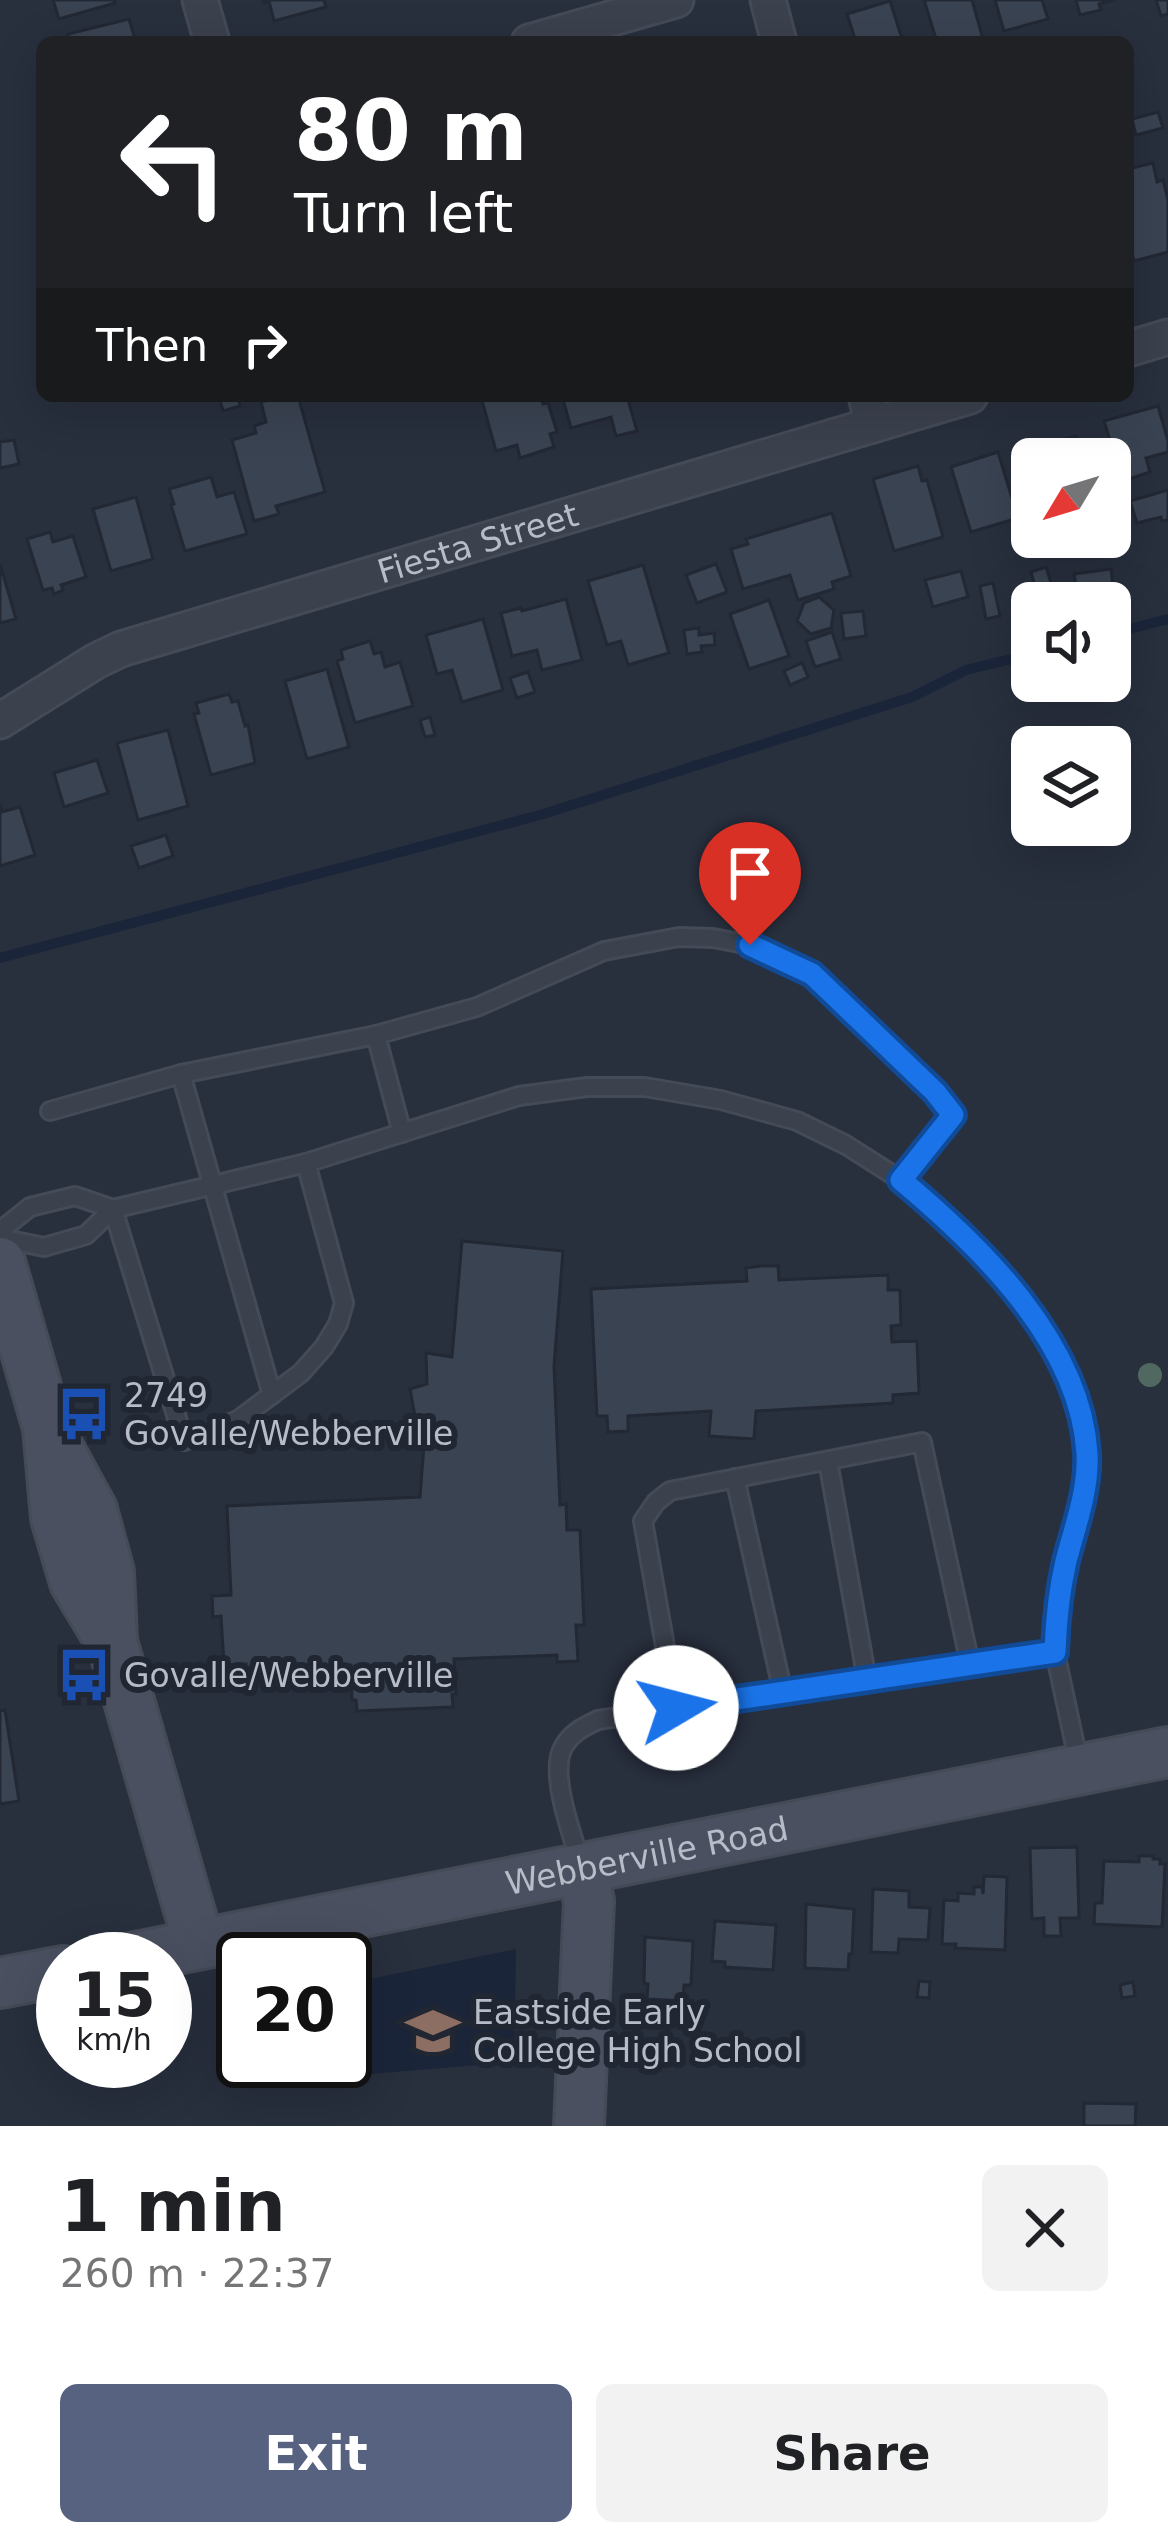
<!DOCTYPE html>
<html lang="en">
<head>
<meta charset="utf-8">
<style>
  body { margin:0; font-family:"DejaVu Sans",sans-serif; background:#f2f2f2; color:#202124; height:100vh; display:flex; flex-direction:column; font-size:45px; white-space:nowrap }
  * { box-sizing:border-box; margin:0 }
  p { font-size:39px; color:#757577 }
  .icon { flex:none; width:66px; height:66px; fill:none; stroke:currentColor; stroke-width:2; stroke-linecap:round; stroke-linejoin:round }
  .map { position:relative; height:2126px; overflow:hidden }
  .details { display:flex; flex-direction:column; background:#fff; flex:1 }
  .details>* { flex:none }
  .hud { position:absolute; left:36px; top:36px; width:1098px; height:366px; border-radius:18px; box-shadow:0 12px 48px #0002; background:#202124; color:#fff; overflow:hidden }
  .needle { width:78px; rotate:232deg }
  .controls { position:absolute; left:1011px; top:438px; display:grid; gap:24px }
  .controls a { display:grid; place-items:center; width:120px; height:120px; border-radius:18px; background:#fff; box-shadow:0 12px 48px #0002; font-size:60px }
  .speed { position:absolute; left:36px; top:1932px; display:flex; gap:24px; font-size:60px; font-weight:700; text-align:center }
  .speed>* { display:grid; place-content:center; width:156px; height:156px; border-radius:50%; background:#fff; box-shadow:0 12px 48px #0002; line-height:1 }
  .speed small { font-size:30px; font-weight:400 }
  .speed .limit { border:6px solid #111; border-radius:18px; background:#fff; color:#111 }
  .pin { position:absolute; display:grid; place-items:center; width:102px; height:102px; color:#fff; margin:-123px -51px; border-radius:50% 50% 50% 0; rotate:-45deg; box-shadow:0 0 12px #0007 }
  .pin .icon { rotate:45deg }
  .me { position:absolute; width:132px; margin:-66px; rotate:82deg; stroke-linejoin:round; filter:drop-shadow(0 0 9px #0008) }
  .turn { display:flex; align-items:center; gap:42px; height:252px; padding:0 60px; font-size:54px }
  .turn .icon { width:156px; height:156px; stroke-width:2.5 }
  .turn b { display:block; font-size:84px; line-height:102px }
  .then { display:flex; align-items:center; height:114px; padding:0 60px; background:#0003; gap:24px; font-size:45px }
  .round { display:grid; place-items:center; flex:none; width:126px; height:126px; border-radius:18px; background:#f2f2f2 }
  .head { display:flex; align-items:center; justify-content:space-between; height:204px; padding:0 60px }
  h1 { font-size:72px; font-weight:600; line-height:90px }
  .action { display:flex; gap:24px; margin-top:auto; padding:24px 60px }
  .action a { flex:1; height:138px; border-radius:18px; background:#56627f; color:#fff; font-size:48px; font-weight:600; line-height:138px; text-align:center }
  .action a+a { background:#f2f2f2; color:#202124 }
  .map>svg:first-child { display:block }
  .water { fill:#1b253a }
  .lines { fill:none; stroke-linecap:round; stroke-linejoin:round }
  .stream { stroke:#1b253a; stroke-width:10 }
  .building { fill:#3a4352; stroke:#222834; stroke-width:3 }
  .lane-casing { stroke:#444a56; stroke-width:22 }
  .street-casing { stroke:#444a56; stroke-width:39 }
  .secondary-casing { stroke:#444a56; stroke-width:54 }
  .lane { stroke:#3b414d; stroke-width:16 }
  .street { stroke:#3b414d; stroke-width:33 }
  .secondary { stroke:#4a5060; stroke-width:48 }
  .tree { fill:#506860 }
  .route-casing { stroke:#114b97; stroke-width:30 }
  .route { stroke:#1a73e8; stroke-width:21 }
  .labels { text-anchor:middle; stroke-width:12; stroke-linejoin:round; paint-order:stroke }
  .street-label { font-size:33px; fill:#b7bcc8; stroke:#202632 }
  .poi-label { font-size:33px; fill:#b7bcc8; stroke:#202632; text-anchor:start }
</style>
</head>
<body>
<div class="map">
<svg width="1168" height="2126" viewBox="0 0 1168 2126">
  <rect width="100%" height="100%" fill="#282f3d"/>
  <polygon class="water" points="516,1949 514,2062 288,2081 285,2061 345,2061 345,1984"/>
  <g class="lines">
    <g class="stream">
      <polyline points="1110,634 1168,619"/>
      <polyline points="0,958 540,815 912,697 966,670 1032,654"/>
    </g>
  </g>
  <g class="building">
    <polygon points="53,0 114,0 115,3 59,19"/>
    <polygon points="263,0 324,0 326,7 274,21 269,1 264,3"/>
    <polygon points="924,0 972,0 983,39 971,42 937,42"/>
    <polygon points="995,0 1042,0 1048,19 1004,31"/>
    <polygon points="1076,0 1115,0 1099,4 1101,10 1080,15"/>
    <polygon points="1156,0 1168,0 1168,14 1161,16"/>
    <polygon points="890,1 903,42 856,42 847,14"/>
    <polygon points="129,19 136,42 63,42 62,39 69,37 68,34"/>
    <polygon points="1158,112 1163,128 1136,135 1132,119"/>
    <polygon points="1153,163 1157,182 1163,180 1168,200 1168,252 1134,261 1128,236 1128,169"/>
    <polygon points="219,396 238,396 240,406 223,411"/>
    <polygon points="282,396 298,396 325,492 276,506 279,514 254,521 232,440 256,433 254,426 266,422 261,402"/>
    <polygon points="540,396 543,404 548,403 557,432 550,434 554,447 520,458 517,445 496,451 481,397"/>
    <polygon points="562,396 627,396 637,431 616,436 611,417 571,428"/>
    <polygon points="1158,406 1168,441 1168,452 1146,458 1150,472 1129,479 1124,464 1118,466 1104,421"/>
    <polygon points="1076,436 1083,459 1032,459 1032,482 1023,450"/>
    <polygon points="14,440 19,464 0,468 0,442"/>
    <polygon points="998,452 1018,518 971,532 951,467"/>
    <polygon points="918,466 922,481 927,480 943,537 894,551 873,479"/>
    <polygon points="211,477 217,497 234,492 247,534 185,551 171,505 174,504 169,489"/>
    <polygon points="1168,490 1168,520 1162,521 1161,517 1137,523 1130,501"/>
    <polygon points="136,497 153,559 111,571 93,509"/>
    <polygon points="832,513 851,576 832,582 834,589 798,600 790,575 743,589 731,549 748,544 746,539"/>
    <polygon points="50,532 53,542 73,536 86,577 61,585 63,590 54,594 52,588 43,590 27,539"/>
    <polygon points="0,564 16,619 0,623"/>
    <polygon points="716,564 727,592 697,603 686,575"/>
    <polygon points="643,565 669,653 628,665 621,641 607,645 588,581"/>
    <polygon points="1046,567 1054,592 1038,597 1031,572"/>
    <polygon points="1111,569 1113,587 1077,592 1074,574"/>
    <polygon points="961,571 968,597 933,607 925,580"/>
    <polygon points="993,583 1000,616 986,619 980,586"/>
    <polygon points="819,597 834,610 831,628 811,634 797,621 804,603"/>
    <polygon points="566,599 582,660 542,670 537,650 512,656 501,613 521,608 522,611"/>
    <polygon points="769,600 789,656 749,669 730,614"/>
    <polygon points="863,611 866,636 844,639 841,613"/>
    <polygon points="483,619 503,690 462,702 452,670 437,674 426,635"/>
    <polygon points="699,628 699,635 714,633 715,645 701,646 702,652 687,654 684,630"/>
    <polygon points="832,632 841,659 815,667 806,641"/>
    <polygon points="370,641 374,654 381,652 385,667 400,662 413,706 355,723 337,661 343,659 341,650"/>
    <polygon points="802,663 808,677 790,685 784,671"/>
    <polygon points="327,669 349,747 307,759 285,681"/>
    <polygon points="528,672 535,692 517,698 510,678"/>
    <polygon points="229,694 232,702 238,701 245,726 248,725 255,763 211,775 194,714 199,713 196,703"/>
    <polygon points="430,717 435,735 425,737 420,720"/>
    <polygon points="168,730 188,806 138,820 117,743"/>
    <polygon points="97,760 108,793 64,807 54,773"/>
    <polygon points="0,805 2,812 20,807 35,855 0,866"/>
    <polygon points="166,835 173,856 139,868 131,846"/>
    <polygon points="462,1241 563,1251 554,1366 560,1505 566,1504 567,1530 580,1530 584,1625 576,1625 578,1661 557,1662 557,1655 454,1659 456,1694 452,1694 453,1707 357,1711 356,1700 352,1700 351,1665 246,1670 246,1664 224,1665 221,1616 213,1617 212,1596 231,1595 227,1506 420,1497 425,1432 418,1432 410,1389 427,1384 426,1353 452,1357"/>
    <polygon points="761,1266 778,1266 779,1280 888,1275 888,1290 900,1290 901,1325 891,1326 892,1342 917,1341 919,1393 893,1395 893,1403 756,1411 754,1439 709,1436 711,1411 628,1416 628,1431 608,1432 607,1416 597,1416 591,1289 747,1281 746,1268"/>
    <polygon points="5,1710 19,1801 0,1804 0,1711"/>
    <polygon points="1077,1847 1079,1918 1060,1918 1061,1936 1044,1936 1044,1918 1032,1919 1030,1848"/>
    <polygon points="1139,1856 1153,1856 1153,1859 1160,1859 1160,1864 1165,1864 1162,1927 1094,1924 1095,1903 1102,1903 1104,1861 1139,1862"/>
    <polygon points="984,1876 1007,1877 1005,1950 955,1948 956,1944 942,1944 944,1900 958,1901 958,1893 974,1894 974,1887 982,1887 983,1894"/>
    <polygon points="873,1889 909,1891 909,1907 930,1908 928,1940 899,1939 898,1953 871,1952"/>
    <polygon points="806,1904 854,1909 852,1954 849,1954 848,1970 805,1968"/>
    <polygon points="715,1921 776,1925 773,1970 725,1967 725,1962 712,1961"/>
    <polygon points="645,1937 693,1941 691,1985 684,1985 683,2001 647,1999 648,1984 644,1983"/>
    <polygon points="919,1981 930,1982 929,1998 917,1997"/>
    <polygon points="1133,1982 1135,1996 1122,1998 1120,1985"/>
    <polygon points="1084,2103 1136,2104 1135,2126 1084,2126"/>
  </g>
  <g class="lines">
    <defs>
      <g id="lane">
        <polyline points="376,1035 402,1133"/>
        <polyline points="181,1074 272,1395"/>
        <polyline points="50,1111 181,1074 376,1035 477,1007 604,951 679,937 713,938 750,945 812,973 935,1092 953,1115 901,1180"/>
        <polyline points="113,1209 184,1441 238,1420 301,1373 324,1347 338,1324 344,1303 306,1163"/>
        <polyline points="0,1231 30,1207 75,1196 113,1209"/>
        <polyline points="0,1238 44,1247 86,1235 113,1209 306,1163 519,1096 587,1087 645,1087 721,1100 797,1121 846,1145 901,1180 960,1230 1036,1323 1065,1366 1087,1454 1081,1508 1056,1613 1055,1652 1079,1764"/>
        <polyline points="828,1461 867,1680"/>
        <polyline points="735,1478 783,1693"/>
        <polyline points="676,1709 643,1521 656,1502 670,1491 922,1442 970,1664"/>
        <path d="M581,1865C573,1837 550,1777 562,1750C569,1734 583,1727 598,1720L1055,1652"/>
      </g>
      <g id="street">
        <polyline points="200,0 212,42"/>
        <polyline points="768,0 779,42"/>
        <polyline points="529,42 676,0"/>
        <polyline points="1128,349 1168,337"/>
        <polyline points="866,396 873,425"/>
        <path id="s1" d="M0,721L96,661L121,649L970,396"/>
      </g>
      <g id="secondary">
        <polyline points="0,1262 48,1428 56,1518 75,1582 113,1645 199,1944"/>
        <polyline points="58,1448 92,1510 109,1572 112,1638"/>
        <path id="s2" d="M126,1959L1168,1752"/>
        <polyline points="0,1983 63,1971"/>
        <polyline points="579,2126 589,1901 582,1870"/>
      </g>
    </defs>
    <use href="#lane" class="lane-casing"/>
    <use href="#street" class="street-casing"/>
    <use href="#secondary" class="secondary-casing"/>
    <use href="#lane" class="lane"/>
    <use href="#street" class="street"/>
    <use href="#secondary" class="secondary"/>
  </g>
  <circle class="tree" cx="1150" cy="1375" r="12"/>
  <g class="lines">
    <defs>
      <path id="route" d="M676,1708L1055,1652C1056,1620 1059,1591 1066,1561C1075,1526 1089,1490 1087,1453C1080,1342 980,1246 901,1180L953,1115L935,1092L812,974L750,945"/>
    </defs>
    <use href="#route" class="route-casing"/>
    <use href="#route" class="route"/>
  </g>
  <defs>
    <symbol id="bus-bare" viewBox="-9 -9 18 18"><path d="M-5-6H5V4H4V6H2V4H-2V6H-4V4H-5ZM-3.5-4V0h7V-4ZM-3.5 1.2v1.5H-2V1.2ZM2 1.2v1.5H3.5V1.2Z" fill="#1a4fb4" stroke="#202632" stroke-width="2.5" paint-order="stroke"/></symbol>
    <symbol id="school-bare" viewBox="-9 -9 18 18"><path d="M0-5L7-2L0 1L-7-2ZM-4 1L0 2.5L4 1V4Q0 6-4 4Z" fill="#8d6e63" stroke="#202632" stroke-width="2.5" paint-order="stroke"/></symbol>
  </defs>
  <g fill-rule="evenodd">
    <use href="#bus-bare" x="46" y="1376" width="76" height="76"/>
    <use href="#bus-bare" x="46" y="1637" width="76" height="76"/>
    <use href="#school-bare" x="395" y="1993" width="76" height="76"/>
  </g>
  <g class="labels">
    <g class="street-label">
      <text dy="12" stroke="none"><textPath href="#s1" startOffset="513">Fiesta Street</textPath></text>
      <text dy="12" stroke="none"><textPath href="#s2" startOffset="531">Webberville Road</textPath></text>
    </g>
    <g class="poi-label">
      <text x="124" y="1407">2749<tspan x="124" dy="38">Govalle/Webberville</tspan></text>
      <text x="124" y="1687">Govalle/Webberville</text>
      <text x="473" y="2024">Eastside Early<tspan x="473" dy="38">College High School</tspan></text>
    </g>
  </g>
</svg>
<div class="controls">
<a><svg class="needle" viewBox="-14 -14 28 28"><path d="M0-13l5 13h-10z" fill="#e53935"/><path d="M0 13l5-13h-10z" fill="#757577"/></svg></a>
<a><svg class="icon" aria-label="sound" viewBox="0 0 24 24"><path d="M4 9h4l5-4v14l-5-4H4zM17 9q2 3 0 6"/></svg></a>
<a><svg class="icon" aria-label="layers" viewBox="0 0 24 24"><path d="M12 4l9 5-9 5-9-5zM3 14l9 5 9-5"/></svg></a>
</div>
<div class="speed"><div>15<small>km/h</small></div><div class="limit">20</div></div>
<div class="pin" style="left:750px;top:945px;background:#d93025"><svg class="icon" aria-label="arrive" viewBox="0 0 24 24"><path d="M6 21V4h12l-3 4 3 4H6"/></svg></div>
<svg class="me" style="left:676px;top:1708px" viewBox="-20 -20 40 40"><circle r="19" fill="#fff"/><path d="M0-13L10 11 0 6-10 11z" fill="#1a73e8"/></svg>
<div class="hud">
<div class="turn"><svg class="icon" aria-label="left" viewBox="0 0 24 24"><path d="M17 20v-9H6M10 6l-5 5 5 5"/></svg><div><b>80 m</b>Turn left</div></div>
<div class="then">Then<svg class="icon" aria-label="right" viewBox="0 0 24 24"><path d="M7 20v-9h11M14 6l5 5-5 5"/></svg></div>
</div>
</div>
<section class="details">
<div class="head"><div><h1>1 min</h1><p>260 m · 22:37</p></div><a class="round"><svg class="icon" aria-label="close" viewBox="0 0 24 24"><path d="M6 6l12 12M18 6L6 18"/></svg></a></div>
<div class="action"><a>Exit</a><a>Share</a></div>
</section>
</body>
</html>
